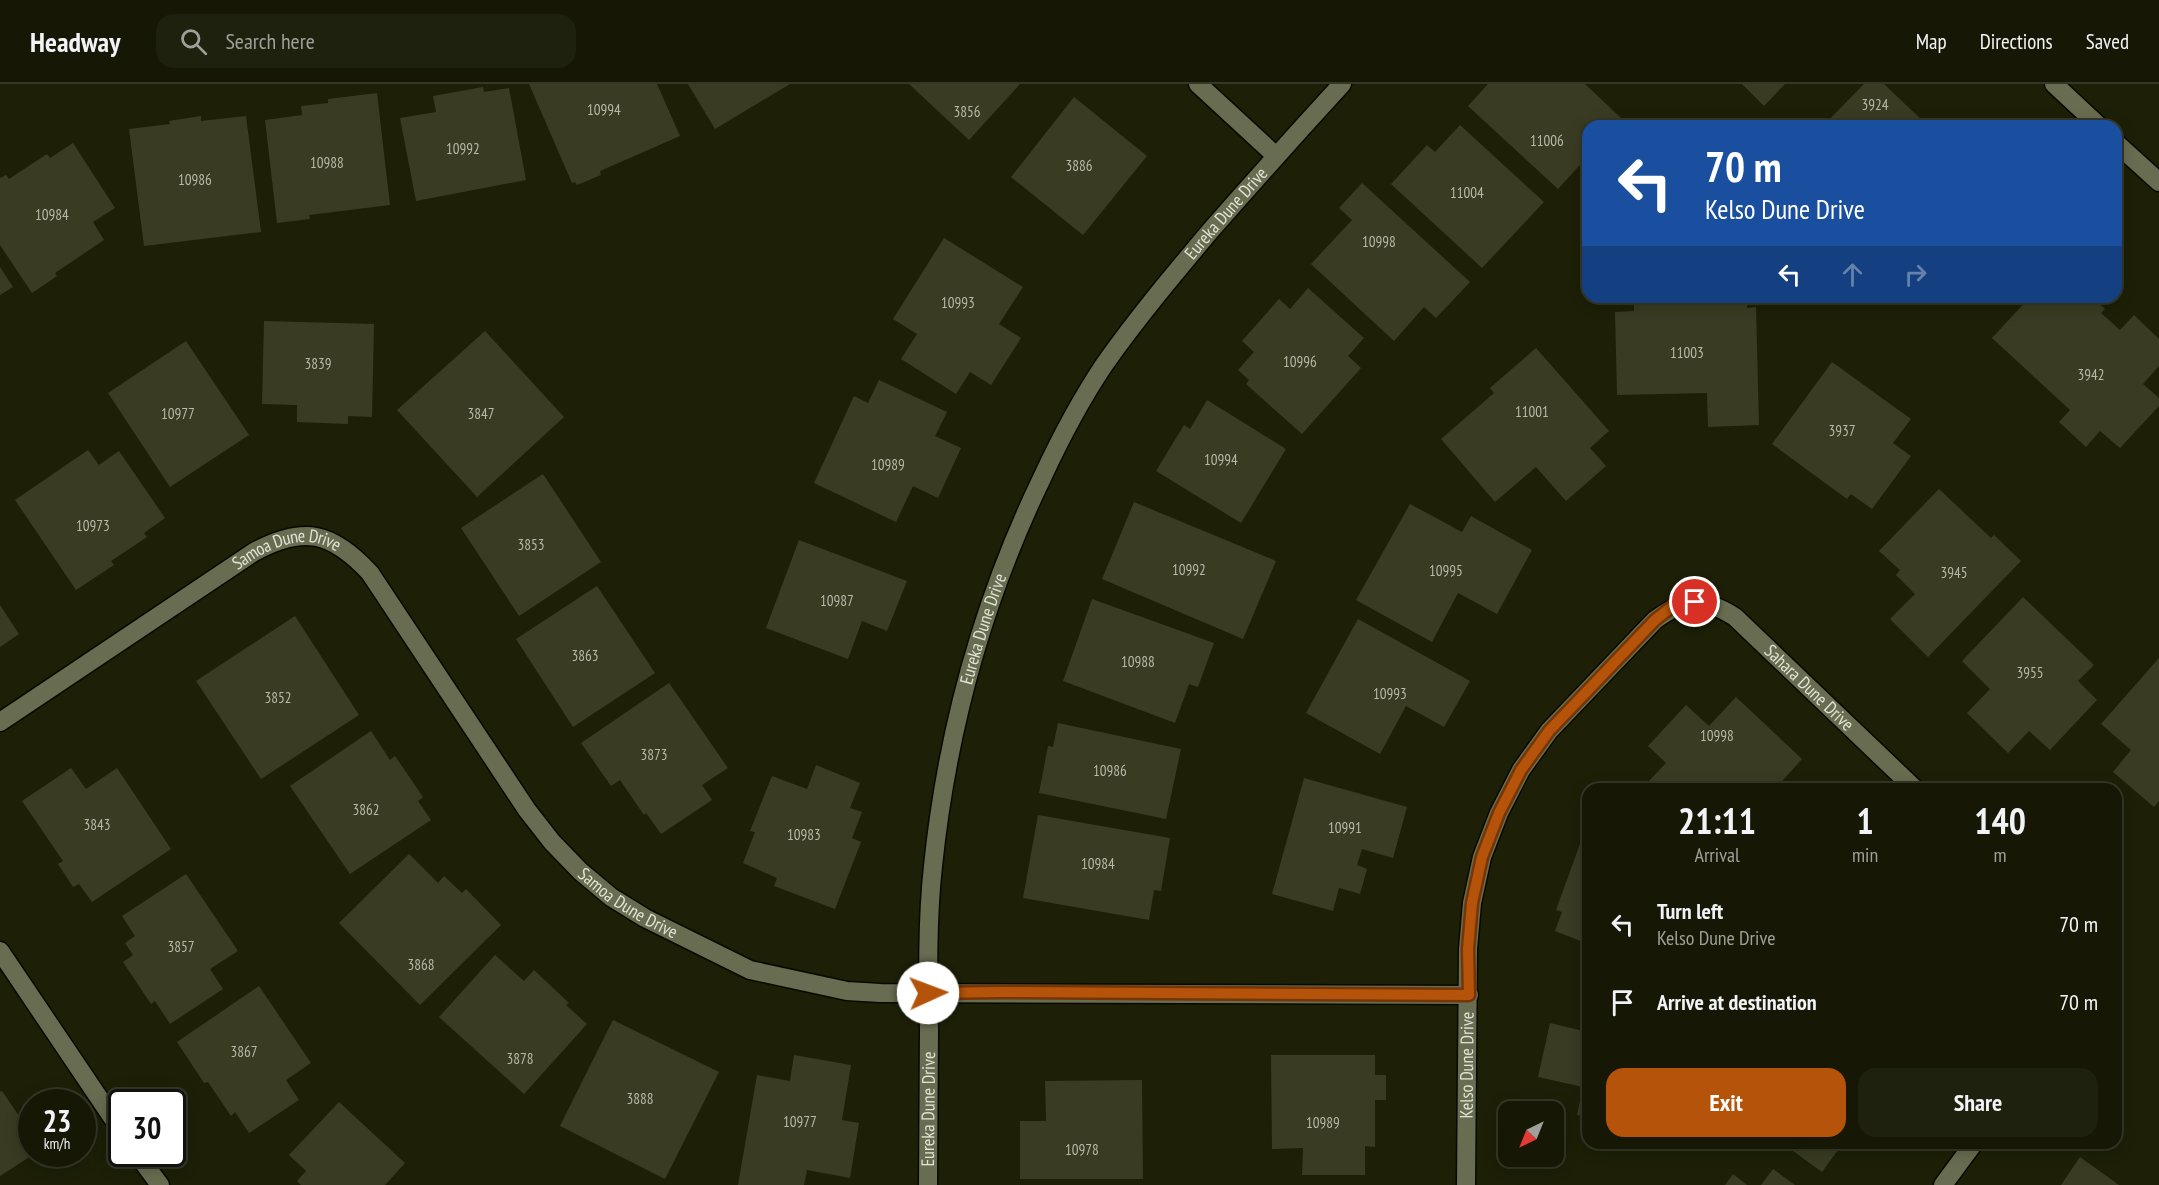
<!DOCTYPE html>
<html lang="en">
<head>
<meta charset="utf-8">
<style>
  body { margin:0; font-family:"PT Sans Narrow",sans-serif; background:#1f210f; color:#f1f3f6; height:100vh; display:flex; flex-direction:column; font-size:22px; white-space:nowrap }
  * { box-sizing:border-box; margin:0 }
  p { font-size:20px; color:#9ea09a }
  .icon { flex:none; width:33px; height:33px; fill:none; stroke:currentColor; stroke-width:2; stroke-linecap:round; stroke-linejoin:round }
  .map { position:relative; flex:1; overflow:hidden }
  .drawer { position:absolute; left:1582px; top:699px; width:540px; height:366px; display:flex; flex-direction:column; background:#161805; border-radius:18px; box-shadow:0 3px 15px #0003,0 0 0 2px #353727 }
  .drawer>* { flex:none }
  .hud { position:absolute; left:1582px; top:36px; width:540px; height:183px; border-radius:18px; box-shadow:0 3px 15px #0003,0 0 0 2px #353727; background:#1a4fa0; color:#fff; overflow:hidden }
  .needle { width:39px; rotate:223deg }
  .tools { position:absolute; left:1498px; top:1017px; display:grid; gap:12px }
  .tools a { display:grid; place-items:center; width:66px; height:66px; border-radius:12px; background:#161805; box-shadow:0 3px 15px #0003,0 0 0 2px #353727; font-size:30px }
  .speed { position:absolute; left:18px; top:1005px; display:flex; gap:12px; font-size:30px; font-weight:700; text-align:center }
  .speed>* { display:grid; place-content:center; width:78px; height:78px; border-radius:50%; background:#161805; box-shadow:0 3px 15px #0003,0 0 0 2px #353727; line-height:1 }
  .speed small { font-size:15px; font-weight:400 }
  .speed .limit { border:3px solid #111; border-radius:9px; background:#fff; color:#111 }
  .pin { position:absolute; display:grid; place-items:center; width:51px; height:51px; color:#fff; margin:-26px; border:3px solid #fff; border-radius:50%; box-shadow:0 2px 6px #0007 }
  .me { position:absolute; width:66px; margin:-33px; rotate:88deg; stroke-linejoin:round; filter:drop-shadow(0 0 4px #0008) }
  .turn { display:flex; align-items:center; gap:21px; height:126px; padding:0 24px; font-size:27px }
  .turn .icon { width:78px; height:78px; stroke-width:2.5 }
  .turn b { display:block; font-size:42px; line-height:51px }
  .lanes { display:flex; align-items:center; height:57px; padding:0 24px; background:#0003; justify-content:center; gap:30px; direction:ltr }
  .lanes .off { opacity:.35 }
  .eta { display:flex; justify-content:space-evenly; align-items:center; height:102px; text-align:center }
  .eta b { font-size:36px; font-weight:700; line-height:42px }
  .primary-button { display:flex; gap:12px; margin-top:auto; padding:12px 24px }
  .primary-button a { flex:1; height:69px; border-radius:18px; background:#b45309; color:#fff; font-size:24px; font-weight:700; line-height:69px; text-align:center }
  .primary-button a+a { background:#1f210f; color:#f1f3f6 }
  ul { padding:0; list-style:none }
  li { display:flex; align-items:center; gap:18px; height:78px; padding:0 24px }
  li div { flex:1 }
  li b { display:block; font-size:22px }
  li em { font-style:normal }
  header { display:flex; align-items:center; gap:36px; box-sizing:border-box; height:84px; padding:0 30px; background:#161805; border-bottom:2px solid #353727 }
  header strong { font-size:28px }
  nav { display:flex; gap:33px; margin-inline-start:auto; font-size:21px }
  .search { width:420px; height:54px; background:#1f210f; display:flex; align-items:center; gap:15px; box-sizing:border-box; padding:0 21px; border-radius:18px; color:#9ea09a; font-size:22px }
  .map>svg:first-child { display:block }
  .building { fill:#393c22 }
  .lines { fill:none; stroke-linecap:round; stroke-linejoin:round }
  .minor-casing { stroke:#080900; stroke-width:21 }
  .minor { stroke:#686c50; stroke-width:18 }
  .route-casing { stroke:#753606; stroke-width:15 }
  .route { stroke:#b45309; stroke-width:10 }
  .labels { text-anchor:middle; stroke-width:5; stroke-linejoin:round; paint-order:stroke }
  .number-label { font-size:15px; fill:#b7baa8 }
  .street-label { font-size:18px; fill:#e1e4d4; stroke:#1d2007 }
</style>
</head>
<body>
<header>
<strong>Headway</strong>
<div class="search"><svg class="icon" aria-label="search" viewBox="0 0 24 24"><circle cx="10" cy="10" r="6"/><path d="M15 15l6 6"/></svg>Search here</div>
<nav><a>Map</a><a>Directions</a><a>Saved</a></nav>
</header>
<div class="map">
<svg width="2159" height="1101" viewBox="0 0 2159 1101">
  <rect width="100%" height="100%" fill="#1d2007"/>
  <g class="building">
    <polygon points="529,0 657,0 680,52 600,87 601,91 577,101 575,98 572,99"/>
    <polygon points="688,0 790,0 715,45"/>
    <polygon points="909,0 1020,0 969,56"/>
    <polygon points="1488,0 1585,0 1622,35 1616,42 1588,42 1588,72 1558,105 1468,22"/>
    <polygon points="1742,0 1785,0 1764,22"/>
    <polygon points="1864,0 1884,0 1928,42 1823,42"/>
    <polygon points="483,3 484,8 509,4 526,96 416,117 400,34 436,28 433,12"/>
    <polygon points="377,9 390,121 309,131 310,135 277,139 265,36 302,31 301,22 328,19 328,15"/>
    <polygon points="1074,13 1147,72 1083,151 1011,93"/>
    <polygon points="201,32 201,37 246,32 261,148 144,162 129,45 170,40 169,37"/>
    <polygon points="1460,41 1544,118 1482,184 1391,100 1427,61 1435,68"/>
    <polygon points="73,59 115,124 93,138 104,156 55,189 57,192 32,209 0,161 0,94 6,91 9,95 47,70 50,74"/>
    <polygon points="1362,99 1470,198 1436,234 1424,223 1394,257 1311,180 1352,136 1339,124"/>
    <polygon points="944,154 1023,203 999,240 1021,254 991,301 970,288 956,310 901,275 917,250 893,235"/>
    <polygon points="0,183 13,203 0,211"/>
    <polygon points="1308,204 1364,254 1348,272 1361,284 1302,350 1246,300 1249,296 1238,286 1254,268 1242,257 1279,215 1290,225"/>
    <polygon points="1634,213 1747,213 1747,224 1756,223 1759,341 1708,343 1707,309 1617,311 1615,228 1634,227"/>
    <polygon points="2030,213 2092,213 2105,225 2101,229 2120,246 2134,231 2159,255 2159,282 2143,300 2159,314 2159,322 2120,364 2100,347 2086,363 2059,338 2070,326 1992,254"/>
    <polygon points="264,237 374,240 372,333 348,332 348,340 297,338 297,321 262,320"/>
    <polygon points="485,247 564,333 477,413 397,326"/>
    <polygon points="186,257 249,351 170,403 108,309"/>
    <polygon points="1536,264 1609,347 1590,364 1606,382 1566,417 1536,383 1495,418 1441,355 1494,309 1490,304"/>
    <polygon points="1832,278 1911,335 1893,359 1911,372 1872,425 1851,410 1847,415 1772,360"/>
    <polygon points="879,296 947,328 935,352 961,364 938,414 913,402 896,438 814,399 854,312 868,319"/>
    <polygon points="1207,316 1286,365 1241,439 1156,387 1184,341 1190,345"/>
    <polygon points="88,366 99,381 119,367 165,434 144,449 147,453 111,477 114,481 76,506 15,416"/>
    <polygon points="543,390 601,478 519,532 461,444"/>
    <polygon points="1939,405 1991,454 1994,451 2021,477 1928,573 1890,535 1915,510 1896,491 1900,486 1879,467"/>
    <polygon points="1134,418 1276,477 1243,555 1102,495"/>
    <polygon points="1410,420 1462,448 1471,432 1532,466 1497,530 1458,509 1432,558 1356,516"/>
    <polygon points="799,456 907,497 887,547 862,537 848,575 766,544"/>
    <polygon points="597,502 655,589 573,643 516,555"/>
    <polygon points="2023,513 2094,581 2078,597 2097,616 2050,666 2029,647 2008,669 1967,629 1990,605 1962,577"/>
    <polygon points="1092,515 1214,559 1198,603 1189,600 1175,639 1063,597"/>
    <polygon points="0,521 19,550 0,563"/>
    <polygon points="295,532 359,631 261,695 196,597"/>
    <polygon points="1358,535 1470,597 1444,643 1406,622 1380,670 1306,629"/>
    <polygon points="2159,574 2159,717 2154,723 2113,688 2131,666 2101,640"/>
    <polygon points="669,599 728,684 702,701 712,716 661,750 646,729 644,731 620,696 611,702 581,659"/>
    <polygon points="1736,613 1802,675 1775,705 1653,705 1647,699 1666,679 1648,662 1686,621 1709,642"/>
    <polygon points="1058,639 1181,665 1166,735 1039,709 1048,662 1053,663"/>
    <polygon points="371,647 390,676 395,672 423,713 418,717 431,736 350,790 290,702"/>
    <polygon points="816,681 860,699 850,724 862,728 852,754 861,758 835,825 774,802 777,794 743,779 755,748 750,747 772,692 807,705"/>
    <polygon points="71,684 86,705 117,684 171,765 92,818 79,800 73,803 58,780 63,777 22,717"/>
    <polygon points="1304,694 1407,723 1393,774 1362,765 1357,781 1367,785 1360,810 1339,804 1333,827 1272,810"/>
    <polygon points="1038,731 1170,754 1161,807 1154,806 1149,836 1023,814"/>
    <polygon points="1588,755 1588,860 1555,847 1562,828 1556,826 1580,760 1586,762"/>
    <polygon points="409,770 438,799 444,792 462,809 466,805 501,841 420,921 339,839"/>
    <polygon points="186,790 238,867 210,885 223,905 170,940 155,917 151,920 123,878 133,871 125,859 135,852 122,832"/>
    <polygon points="495,871 524,897 534,886 569,919 566,921 587,940 524,1010 439,933"/>
    <polygon points="259,902 311,979 286,996 299,1016 249,1049 235,1028 231,1032 208,998 204,999 177,958"/>
    <polygon points="613,936 719,988 665,1095 560,1042"/>
    <polygon points="1550,939 1588,948 1588,1033 1577,1031 1583,1003 1538,993"/>
    <polygon points="794,971 851,981 842,1036 859,1039 850,1094 807,1086 804,1101 738,1101 757,991 790,997"/>
    <polygon points="1271,971 1375,971 1375,991 1386,991 1386,1016 1375,1016 1375,1063 1365,1062 1365,1091 1302,1091 1303,1064 1272,1065"/>
    <polygon points="1142,996 1143,1095 1020,1095 1020,1037 1046,1037 1045,997"/>
    <polygon points="2,1007 32,1051 32,1070 34,1070 0,1092 0,1008"/>
    <polygon points="339,1018 405,1079 385,1101 301,1101 297,1097 306,1087 289,1071"/>
    <polygon points="1782,1059 1843,1059 1822,1088"/>
    <polygon points="2080,1073 2119,1101 2061,1101"/>
    <polygon points="1773,1085 1795,1101 1761,1101"/>
    <polygon points="1733,1090 1747,1101 1725,1101"/>
  </g>
  <g class="lines">
    <defs>
      <g id="minor">
        <polyline points="1198,0 1276,72"/>
        <polyline points="2054,0 2099,42"/>
        <polyline points="2116,59 2159,98"/>
        <path id="s1" d="M0,638L254,468C304,441 332,448 370,489L527,726L552,758L580,787L611,813L645,834L750,886L847,907L880,909L1469,911"/>
        <polyline points="0,867 122,1048"/>
        <polyline points="137,1070 160,1101"/>
        <path id="s2" d="M928,1101C928,1050 929,999 929,947C928,892 927,837 933,782C947,647 983,516 1042,394C1060,355 1080,317 1104,281C1137,234 1174,190 1211,146C1254,97 1298,48 1342,0"/>
        <path id="s3" d="M1466,1101L1468,865L1472,819L1482,773L1499,729L1521,686L1549,647L1655,536C1685,514 1704,513 1735,533L1915,705"/>
        <polyline points="1943,1101 1974,1059"/>
      </g>
    </defs>
    <use href="#minor" class="minor-casing"/>
    <use href="#minor" class="minor"/>
  </g>
  <g class="lines">
    <defs>
      <polyline id="route" points="928,909 1003,908 1469,911 1468,865 1472,819 1482,773 1499,729 1521,686 1549,647 1655,536 1673,522 1695,518"/>
    </defs>
    <use href="#route" class="route-casing"/>
    <use href="#route" class="route"/>
  </g>
  <g class="labels">
    <g class="number-label">
      <text x="1875" y="26">3924</text>
      <text x="604" y="31">10994</text>
      <text x="967" y="33">3856</text>
      <text x="1547" y="62">11006</text>
      <text x="463" y="70">10992</text>
      <text x="327" y="84">10988</text>
      <text x="1079" y="87">3886</text>
      <text x="195" y="101">10986</text>
      <text x="1467" y="114">11004</text>
      <text x="52" y="136">10984</text>
      <text x="1379" y="163">10998</text>
      <text x="958" y="224">10993</text>
      <text x="1687" y="274">11003</text>
      <text x="1300" y="283">10996</text>
      <text x="318" y="285">3839</text>
      <text x="2091" y="296">3942</text>
      <text x="1532" y="333">11001</text>
      <text x="178" y="335">10977</text>
      <text x="481" y="335">3847</text>
      <text x="1842" y="352">3937</text>
      <text x="1221" y="381">10994</text>
      <text x="888" y="386">10989</text>
      <text x="93" y="447">10973</text>
      <text x="531" y="466">3853</text>
      <text x="1189" y="491">10992</text>
      <text x="1446" y="492">10995</text>
      <text x="1954" y="494">3945</text>
      <text x="837" y="522">10987</text>
      <text x="585" y="577">3863</text>
      <text x="1138" y="583">10988</text>
      <text x="2030" y="594">3955</text>
      <text x="1390" y="615">10993</text>
      <text x="278" y="619">3852</text>
      <text x="1717" y="657">10998</text>
      <text x="654" y="676">3873</text>
      <text x="1110" y="692">10986</text>
      <text x="366" y="731">3862</text>
      <text x="97" y="746">3843</text>
      <text x="1345" y="749">10991</text>
      <text x="804" y="756">10983</text>
      <text x="1098" y="785">10984</text>
      <text x="181" y="868">3857</text>
      <text x="421" y="886">3868</text>
      <text x="244" y="973">3867</text>
      <text x="520" y="980">3878</text>
      <text x="640" y="1020">3888</text>
      <text x="800" y="1043">10977</text>
      <text x="1323" y="1044">10989</text>
      <text x="1082" y="1071">10978</text>
    </g>
    <g class="street-label">
      <text dy="6" stroke="none"><textPath href="#s2" startOffset="1048">Eureka Dune Drive</textPath></text>
      <text dy="6" stroke="none"><textPath href="#s1" startOffset="339">Samoa Dune Drive</textPath></text>
      <text dy="6" stroke="none"><textPath href="#s2" startOffset="562">Eureka Dune Drive</textPath></text>
      <text dy="6" stroke="none"><textPath href="#s3" startOffset="816">Sahara Dune Drive</textPath></text>
      <text dy="6" stroke="none"><textPath href="#s1" startOffset="860">Samoa Dune Drive</textPath></text>
      <text dy="6" stroke="none"><textPath href="#s3" startOffset="120">Kelso Dune Drive</textPath></text>
      <text dy="6" stroke="none"><textPath href="#s2" startOffset="76">Eureka Dune Drive</textPath></text>
    </g>
  </g>
</svg>
<div class="tools">
<a><svg class="needle" viewBox="-14 -14 28 28"><path d="M0-13l5 13h-10z" fill="#e53935"/><path d="M0 13l5-13h-10z" fill="#9ea09a"/></svg></a>
</div>
<div class="speed"><div>23<small>km/h</small></div><div class="limit">30</div></div>
<div class="pin" style="left:1695px;top:518px;background:#d93025"><svg class="icon" aria-label="arrive" viewBox="0 0 24 24"><path d="M6 21V4h12l-3 4 3 4H6"/></svg></div>
<svg class="me" style="left:928px;top:909px" viewBox="-20 -20 40 40"><circle r="19" fill="#fff"/><path d="M0-13L10 11 0 6-10 11z" fill="#b45309"/></svg>
<div class="hud">
<div class="turn"><svg class="icon" aria-label="left" viewBox="0 0 24 24"><path d="M17 20v-9H6M10 6l-5 5 5 5"/></svg><div><b>70 m</b>Kelso Dune Drive</div></div>
<div class="lanes"><svg class="icon" aria-label="left" viewBox="0 0 24 24"><path d="M17 20v-9H6M10 6l-5 5 5 5"/></svg><svg class="icon off" aria-label="ahead" viewBox="0 0 24 24"><path d="M12 20V5M6 11l6-6 6 6"/></svg><svg class="icon off" aria-label="right" viewBox="0 0 24 24"><path d="M7 20v-9h11M14 6l5 5-5 5"/></svg></div>
</div>
<section class="drawer">
<div class="eta">
<div><b>21:11</b><p>Arrival</p></div>
<div><b>1</b><p>min</p></div>
<div><b>140</b><p>m</p></div>
</div>
<ul>
<li><svg class="icon" aria-label="left" viewBox="0 0 24 24"><path d="M17 20v-9H6M10 6l-5 5 5 5"/></svg><div><b>Turn left</b><p>Kelso Dune Drive</p></div><em>70 m</em></li>
<li><svg class="icon" aria-label="arrive" viewBox="0 0 24 24"><path d="M6 21V4h12l-3 4 3 4H6"/></svg><div><b>Arrive at destination</b></div><em>70 m</em></li>
</ul>
<div class="primary-button"><a>Exit</a><a>Share</a></div>
</section>
</div>
</body>
</html>
